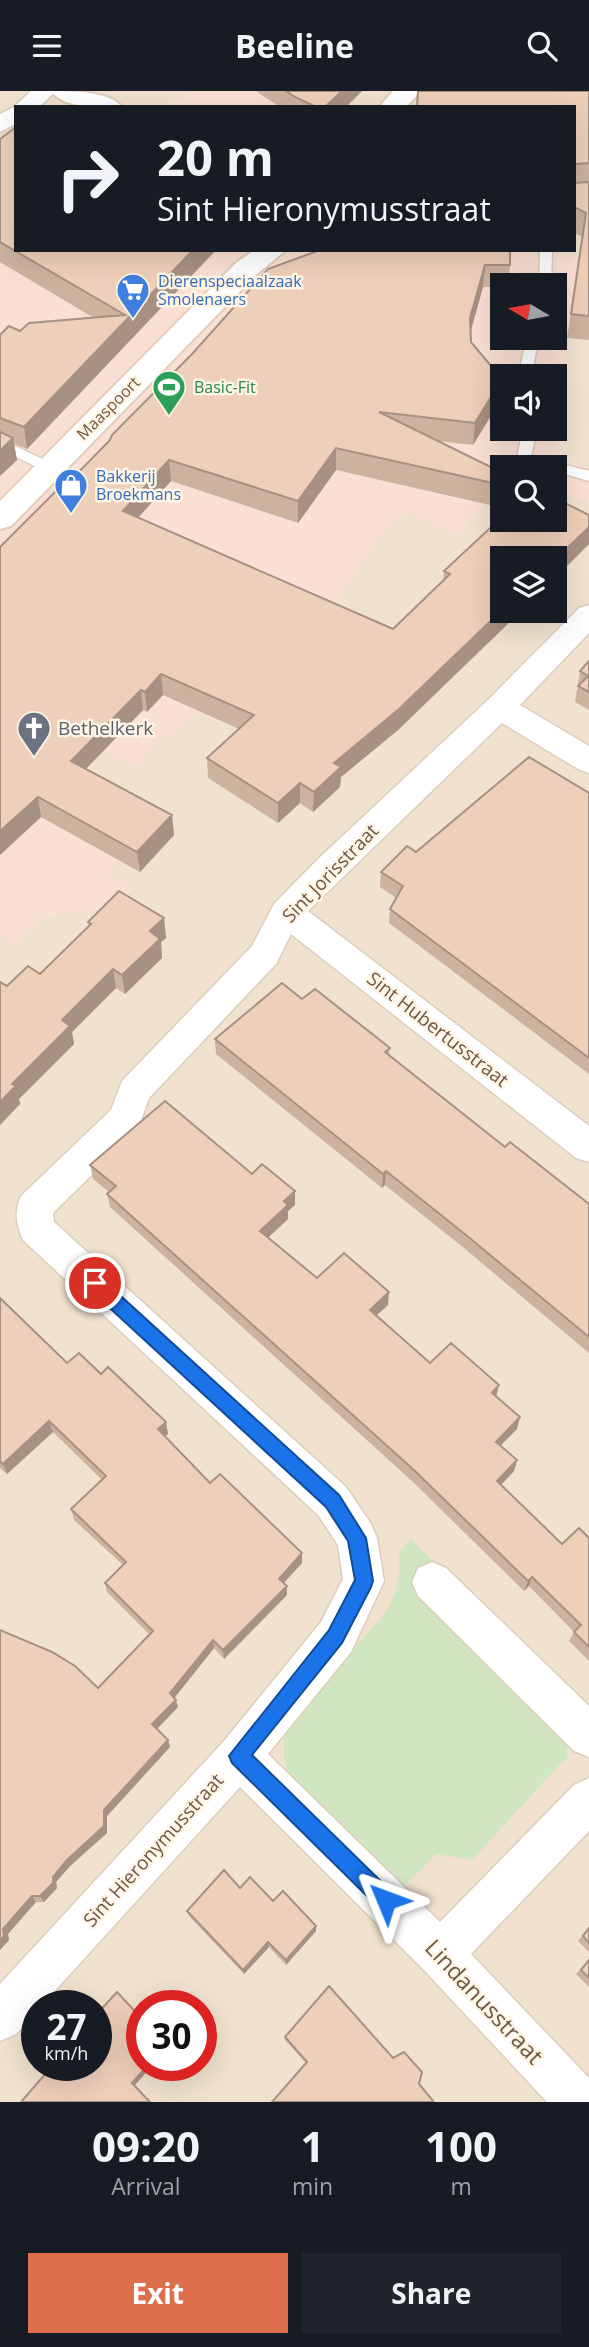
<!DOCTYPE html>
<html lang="en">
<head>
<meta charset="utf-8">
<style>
  body { margin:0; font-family:"Open Sans",sans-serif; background:#20242c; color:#f1f3f6; height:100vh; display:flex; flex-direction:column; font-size:26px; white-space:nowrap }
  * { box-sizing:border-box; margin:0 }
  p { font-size:23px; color:#9ea1a6 }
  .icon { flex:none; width:38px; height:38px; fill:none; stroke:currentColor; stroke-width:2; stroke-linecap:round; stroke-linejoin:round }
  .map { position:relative; height:2011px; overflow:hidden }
  .sheet { display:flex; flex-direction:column; background:#171b24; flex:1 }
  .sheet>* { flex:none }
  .guide { position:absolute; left:14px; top:14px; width:562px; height:147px; border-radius:0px; box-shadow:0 7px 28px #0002; background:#171b24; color:#f1f3f6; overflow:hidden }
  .needle { width:46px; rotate:280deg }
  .tools { position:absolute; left:490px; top:182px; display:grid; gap:14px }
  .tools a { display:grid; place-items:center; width:77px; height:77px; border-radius:0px; background:#171b24; box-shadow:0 7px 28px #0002; font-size:35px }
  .speed { position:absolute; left:21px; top:1899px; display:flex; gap:14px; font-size:35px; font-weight:700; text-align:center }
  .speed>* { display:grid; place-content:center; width:91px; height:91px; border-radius:50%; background:#171b24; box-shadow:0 7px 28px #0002; line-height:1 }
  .speed small { font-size:18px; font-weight:400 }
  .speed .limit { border:10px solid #d22; background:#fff; color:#111 }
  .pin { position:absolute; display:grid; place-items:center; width:60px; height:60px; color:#fff; margin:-30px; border:4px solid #fff; border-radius:50%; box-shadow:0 2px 7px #0007 }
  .me { position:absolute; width:77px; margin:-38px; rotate:314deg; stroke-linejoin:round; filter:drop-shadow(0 0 5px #0008) }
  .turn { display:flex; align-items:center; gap:24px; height:147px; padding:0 28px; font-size:32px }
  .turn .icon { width:91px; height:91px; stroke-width:2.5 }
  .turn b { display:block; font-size:49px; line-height:60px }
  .eta { display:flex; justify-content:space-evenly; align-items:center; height:119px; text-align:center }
  .eta b { font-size:42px; font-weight:700; line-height:49px }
  .button { display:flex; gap:14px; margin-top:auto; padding:14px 28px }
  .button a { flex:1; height:80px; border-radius:0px; background:#de6f4c; color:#fff; font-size:28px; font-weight:700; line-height:80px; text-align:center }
  .button a+a { background:#20242c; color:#f1f3f6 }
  header { display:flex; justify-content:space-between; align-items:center; height:91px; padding:0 28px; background:#171b24; font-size:32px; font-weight:700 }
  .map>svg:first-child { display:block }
  .residential { fill:#f1e2cf; fill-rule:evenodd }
  .commercial { fill:#fae0d4; fill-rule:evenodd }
  .green { fill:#cfe6c0 }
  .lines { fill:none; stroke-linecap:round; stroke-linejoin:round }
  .lane-casing { stroke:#ddcdbd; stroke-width:3 }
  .street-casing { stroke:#ddcdbd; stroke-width:3 }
  .secondary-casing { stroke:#e2cebb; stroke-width:4 }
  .lane { fill:#fff; fill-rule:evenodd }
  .street { fill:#fff; fill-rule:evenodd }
  .secondary { fill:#fff; fill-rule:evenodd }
  .wall { fill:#cdb29f }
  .shaded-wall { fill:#a79182 }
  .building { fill:#eecfb9; stroke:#a79182; stroke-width:2 }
  .route { fill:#1a73e8; stroke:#114b97; stroke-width:2 }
  .labels { text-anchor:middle; stroke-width:5; stroke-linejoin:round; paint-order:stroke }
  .far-shop-label { font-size:16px; fill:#366cbe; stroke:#fef5e5; text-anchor:start }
  .far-leisure-label { font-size:16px; fill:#27864d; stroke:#fef5e5; text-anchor:start }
  .far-street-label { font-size:16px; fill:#6f5749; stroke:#fef5e5 }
  .worship-label { font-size:19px; fill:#5b616d; stroke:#fef5e5; text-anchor:start }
  .street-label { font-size:19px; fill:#6f5749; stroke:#fef5e5 }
  .near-street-label { font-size:23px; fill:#6f5749; stroke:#fef5e5 }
</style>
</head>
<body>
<header><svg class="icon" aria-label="menu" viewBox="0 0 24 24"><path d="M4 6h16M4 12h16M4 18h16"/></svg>Beeline<svg class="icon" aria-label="search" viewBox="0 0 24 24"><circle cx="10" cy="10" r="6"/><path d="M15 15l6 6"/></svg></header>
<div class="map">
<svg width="589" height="2011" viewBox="0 0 589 2011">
  <rect width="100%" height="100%" fill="#faf0e0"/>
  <path class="residential" d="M0,0H589V2011H0ZM16,16H574V159H16ZM502,194H555V247H502ZM502,285H555V338H502ZM502,376H555V429H502ZM502,467H555V520H502ZM37,1914H96V1974H37ZM142,1914H201V1974H142Z"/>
  <g class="commercial">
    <polygon points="188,0 311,0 348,14 167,16"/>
    <path d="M0,151L16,159H565L568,169H575L578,179L589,180L568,247L555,305V285H502V338H555V326L565,327L561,368L589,376V411L555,401V376H502V398L456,444L407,421L376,451L246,641L200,621L157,653L137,676L103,661L40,727L120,770L107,784L134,798L116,816L44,825L15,854L0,845ZM502,194H555V247H502Z"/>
  </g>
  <path class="green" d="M411,1448L439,1476L567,1648V1666L472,1769L436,1763L399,1800L289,1684C282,1665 282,1653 288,1633L385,1522C398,1502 401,1485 399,1461Z"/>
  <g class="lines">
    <defs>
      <g id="lane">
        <polygon points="540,159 552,159 551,194 539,194"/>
        <polygon points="527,247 539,247 531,285 518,285"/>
        <polygon points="523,338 537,338 531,365 589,380 589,390 555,380 555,376 541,376 519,370 517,367"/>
        <polygon points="0,348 53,373 55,376 48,381 43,379 0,358"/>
      </g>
      <g id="street">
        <polygon points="31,0 56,0 39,16 16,16 16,33 0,41 0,23 14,16"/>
        <path d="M589,514V542L520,614L589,655V682L578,678L502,632L308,820L589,1035V1071L576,1067L291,843L276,873L149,1007L138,1038L53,1122L54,1131L346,1396L371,1433L377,1447L384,1490L351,1561L268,1663L440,1831L574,1694L589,1687V1740L471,1863L589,1987V2011H547L424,1879L240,1696L42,1914H37V1921L16,1943L0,1950V1893L224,1650L321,1531L343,1488L338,1454L318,1424L23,1149C16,1134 14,1120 21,1105L111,1019L122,990L252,855L274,813L317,769L489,608L579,517Z"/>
        <polygon points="432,1471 446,1477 589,1615 589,1666 574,1660 418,1505 412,1491 418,1477"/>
      </g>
      <g id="secondary">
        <path d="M51,0C71,0 110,0 122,16C102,16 65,19 51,0Z"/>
        <polygon points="393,0 421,0 406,16 379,16"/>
        <polygon points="255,159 286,159 257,183 11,435 0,438 0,410 237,171"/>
      </g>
    </defs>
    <use href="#lane" class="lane-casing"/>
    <use href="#street" class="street-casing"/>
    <use href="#secondary" class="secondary-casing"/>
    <use href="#lane" class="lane"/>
    <use href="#street" class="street"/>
    <use href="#secondary" class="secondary"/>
  </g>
  <g class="wall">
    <polygon points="256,0 362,0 346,16 280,16"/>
    <polygon points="589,0 589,249 567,247 583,146 574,142 574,16"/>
    <polygon points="0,48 16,159 216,159 27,358 14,353 17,369 0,385 0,244 94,227 0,171"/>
    <polygon points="320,159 510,174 508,194 502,194 502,196 483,196 471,240 471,251 502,288 500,310 473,354 437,350 497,379 495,401 490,414 336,379 298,432 171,390 138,427 393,538 443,490 444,480 527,432 589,453 555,487 555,467 502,520 521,520 398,639 341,686 340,696 313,721 300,712 278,732 208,687 207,667 239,638 163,604 147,621 143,619 86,678 172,724 174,744 140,781 41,726 0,764 0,456"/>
    <polygon points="589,570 589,619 575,611 580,580"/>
    <polygon points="589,702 589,983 389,832 390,818 396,807 380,796 381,781 416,761"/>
    <polygon points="164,827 166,847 161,851 162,867 125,903 116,897 72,941 74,953 19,1008 20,1013 0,1034 0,891 7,895 40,883 89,836 88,831"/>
    <polygon points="302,908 390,957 389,964 505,1056 589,1113 589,1262 464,1157 385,1094 382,1097 216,963 215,948"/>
    <polygon points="90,1074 252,1083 295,1114 288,1120 288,1128 268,1147 317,1187 388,1214 377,1224 430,1272 496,1306 517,1338 500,1355 517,1369 514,1380 501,1394 562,1453 589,1447 589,1570 569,1550 574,1541 529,1495 524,1500 413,1391 110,1116 107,1103 109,1101 93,1088"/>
    <polygon points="0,1207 67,1272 101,1283 166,1331 168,1343 165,1345 210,1392 302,1462 302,1472 284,1492 287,1504 224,1568 214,1557 174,1607 178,1616 157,1638 168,1649 170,1656 107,1725 107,1742 70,1775 56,1791 57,1797 44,1811 36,1811 8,1843 9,1849 0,1859 98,1597 149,1543 107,1501 105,1492 123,1474 74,1429 71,1418 102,1389 53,1341 7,1383 0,1377"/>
    <polygon points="240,1797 273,1810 316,1840 286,1874 269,1856 244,1883 189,1825 187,1820"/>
    <polygon points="589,1836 589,1861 578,1850"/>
    <polygon points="589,1868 589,1896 576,1883"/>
    <polygon points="285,1946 393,1967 422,1981 306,1972 285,1949"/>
  </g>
  <g class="shaded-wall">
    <polygon points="342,0 362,0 346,16 325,16"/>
    <polygon points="193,159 216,159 27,358 24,336"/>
    <polygon points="485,174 483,196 468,249 470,227"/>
    <polygon points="502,289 500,310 473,354 475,332"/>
    <polygon points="13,347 17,369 0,385 0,360"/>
    <polygon points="336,357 336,379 298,432 298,410"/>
    <polygon points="169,369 171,390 125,441 123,420"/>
    <polygon points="497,379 495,401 490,414 493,392"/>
    <polygon points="589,436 589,453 555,487 555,469"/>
    <polygon points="502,520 521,520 398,639 341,686 340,696 313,721 314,701 334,672"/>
    <polygon points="161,583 163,604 147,621 145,601"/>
    <polygon points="141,599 143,619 74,690 71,670"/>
    <polygon points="300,692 300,712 278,732 278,712"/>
    <polygon points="38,706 41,726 0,764 0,740"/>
    <polygon points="172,724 174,744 140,781 137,761"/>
    <polygon points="164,827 166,847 161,851 162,867 125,903 122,884 150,840"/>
    <polygon points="113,878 116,897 72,941 74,953 19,1008 20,1013 0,1034 0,1011 12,993 62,929"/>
    <polygon points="386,1080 385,1094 382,1097 383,1083"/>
    <polygon points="295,1100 295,1114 288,1120 288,1128 260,1154 260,1140 284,1110"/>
    <polygon points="389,1201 388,1214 369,1231 370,1219"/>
    <polygon points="499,1294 496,1306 492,1302"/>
    <polygon points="520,1326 517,1338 493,1362 496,1351"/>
    <polygon points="49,1330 53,1341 7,1383 3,1373"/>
    <polygon points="166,1331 168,1343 160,1349 158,1338"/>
    <polygon points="517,1369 514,1380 494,1401 497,1390"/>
    <polygon points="302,1462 302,1472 279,1497 279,1488"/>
    <polygon points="532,1486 529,1495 524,1500 528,1490"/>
    <polygon points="287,1495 287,1504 224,1568 223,1559"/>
    <polygon points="213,1549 214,1557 172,1610 170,1602"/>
    <polygon points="176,1609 178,1616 154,1641 152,1633"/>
    <polygon points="168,1649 170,1656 107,1725 107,1742 70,1775 56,1791 57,1797 44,1811 40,1805 53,1786 104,1719"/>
    <polygon points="32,1805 36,1811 8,1843 9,1849 0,1859 0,1849 3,1838"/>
    <polygon points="316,1835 316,1840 286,1874 286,1869"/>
    <polygon points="268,1851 269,1856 244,1883 243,1879"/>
    <polygon points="148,1974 153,1974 135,1994 132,1992"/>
  </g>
  <g class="building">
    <polygon points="286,0 342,0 325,16 316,16 295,6"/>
    <polygon points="418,0 589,0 589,72 575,73 575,92 589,91 589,225 571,223 586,122 574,116 574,16 417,16"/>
    <polygon points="16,36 16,159 193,159 24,336 0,327 0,244 9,235 20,240 29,232 125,224 0,151 0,48"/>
    <polygon points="320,159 510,159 510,174 485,174 470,227 471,251 502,288 475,332 379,321 497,379 493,392 336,357 298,410 169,369 123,420 393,538 450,483 444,480 502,426 502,429 521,429 527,432 531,429 555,429 555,407 589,424 589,436 555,469 555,467 502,467 502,519 399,618 334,672 341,676 314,701 300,692 278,712 207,667 254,624 161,583 145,601 141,599 71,670 172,724 137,761 38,706 0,740 0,456 63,393 69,391 110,349 112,344 193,262 268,178"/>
    <polygon points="0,341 13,347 0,360"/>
    <polygon points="589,570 589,601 578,595 588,585 580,580"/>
    <polygon points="529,666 589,702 589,967 390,818 403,795 381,781 407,755 416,761"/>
    <polygon points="119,800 164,827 150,840 160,848 122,884 113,878 62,929 70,935 12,993 16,995 0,1011 0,891 7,895 28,875 40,883 91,833 88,831"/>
    <polygon points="282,892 302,908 315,898 390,957 385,961 505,1056 510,1051 589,1113 589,1246 466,1144 386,1080 383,1083 215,948"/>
    <polygon points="165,1010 252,1083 262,1073 295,1100 284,1110 288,1114 260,1140 317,1187 344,1162 389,1201 370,1219 430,1272 451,1252 499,1294 492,1302 520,1326 496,1351 517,1369 497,1390 562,1453 579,1437 589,1447 589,1556 574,1541 581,1534 532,1486 528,1490 415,1380 107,1103 116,1095 90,1074"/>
    <polygon points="0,1207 67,1272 79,1262 101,1283 108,1276 166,1331 158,1338 210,1392 220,1383 302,1462 279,1488 287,1495 223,1559 213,1549 170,1602 176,1609 152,1633 168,1649 104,1719 104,1735 66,1770 53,1786 53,1792 40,1805 32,1805 3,1838 4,1845 0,1849 0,1539 52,1561 75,1575 98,1597 153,1540 105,1492 126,1471 71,1418 106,1385 49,1330 3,1373 0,1370"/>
    <polygon points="224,1779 240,1797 250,1786 273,1810 283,1800 316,1835 286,1869 268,1851 243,1879 187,1820"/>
    <polygon points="589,1837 589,1852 583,1845"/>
    <polygon points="589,1869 589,1887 581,1879"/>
    <polygon points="329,1895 393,1967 404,1961 422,1981 419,1993 434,2011 272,2011 307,1971 285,1946"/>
    <polygon points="117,1901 142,1928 142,1974 148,1974 132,1992 150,2011 21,2011 53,1974 96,1974 96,1924"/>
  </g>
  <polygon class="route" points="95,1185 101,1187 339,1404 366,1447 373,1490 371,1496 342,1552 252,1664 393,1802 396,1809 393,1816 386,1819 378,1816 232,1672 229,1665 329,1539 355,1489 348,1450 326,1416 89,1198 87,1192 89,1187"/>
  <defs>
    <symbol id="supermarket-pin" viewBox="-11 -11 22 30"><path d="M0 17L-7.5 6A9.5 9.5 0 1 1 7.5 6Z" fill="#3f7fe0" stroke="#fef5e5"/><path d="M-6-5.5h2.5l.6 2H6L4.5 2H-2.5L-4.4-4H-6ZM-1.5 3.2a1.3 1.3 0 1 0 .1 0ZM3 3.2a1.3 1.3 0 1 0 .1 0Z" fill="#fff"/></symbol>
    <symbol id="stadium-pin" viewBox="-11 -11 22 30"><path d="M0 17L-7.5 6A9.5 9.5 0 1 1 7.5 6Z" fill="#2e9e5b" stroke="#fef5e5"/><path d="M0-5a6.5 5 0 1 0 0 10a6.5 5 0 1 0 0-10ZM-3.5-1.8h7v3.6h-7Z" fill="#fff"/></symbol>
    <symbol id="shop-pin" viewBox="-11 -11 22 30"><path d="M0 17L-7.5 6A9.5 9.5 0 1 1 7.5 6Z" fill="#3f7fe0" stroke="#fef5e5"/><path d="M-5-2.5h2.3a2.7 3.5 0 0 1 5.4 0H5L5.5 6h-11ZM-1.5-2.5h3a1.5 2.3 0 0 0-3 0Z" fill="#fff"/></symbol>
    <symbol id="church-pin" viewBox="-11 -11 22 30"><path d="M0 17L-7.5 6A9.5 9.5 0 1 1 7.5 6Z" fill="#6b7280" stroke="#fef5e5"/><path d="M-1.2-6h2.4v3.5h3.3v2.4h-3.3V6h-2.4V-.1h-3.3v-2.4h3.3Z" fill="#fff"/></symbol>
  </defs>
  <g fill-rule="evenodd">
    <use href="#supermarket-pin" x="114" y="180" width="38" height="52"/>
    <use href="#stadium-pin" x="150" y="277" width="38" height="52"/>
    <use href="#shop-pin" x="52" y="375" width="38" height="52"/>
    <use href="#church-pin" x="15" y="618" width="38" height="52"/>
  </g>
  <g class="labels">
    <g class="far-shop-label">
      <text x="158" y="196">Dierenspeciaalzaak<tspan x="158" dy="18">Smolenaers</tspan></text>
      <text x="96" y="391">Bakkerij<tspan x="96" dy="18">Broekmans</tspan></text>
    </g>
    <g class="far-leisure-label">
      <text x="194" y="302">Basic-Fit</text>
    </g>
    <g class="far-street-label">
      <text transform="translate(108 317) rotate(-45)" y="6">Maaspoort</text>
    </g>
    <g class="worship-label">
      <text x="58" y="644">Bethelkerk</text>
    </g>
    <g class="street-label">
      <text transform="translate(330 782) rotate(-46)" y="7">Sint Jorisstraat</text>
      <text transform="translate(438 938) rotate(38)" y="7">Sint Hubertusstraat</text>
      <text transform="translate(153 1759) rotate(-48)" y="7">Sint Hieronymusstraat</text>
    </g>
    <g class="near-street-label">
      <text transform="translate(484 1911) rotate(47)" y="8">Lindanusstraat</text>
    </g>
  </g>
</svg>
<div class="tools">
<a><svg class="needle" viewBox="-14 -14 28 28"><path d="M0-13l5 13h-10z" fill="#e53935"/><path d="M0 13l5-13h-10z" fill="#9ea1a6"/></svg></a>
<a><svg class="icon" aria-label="sound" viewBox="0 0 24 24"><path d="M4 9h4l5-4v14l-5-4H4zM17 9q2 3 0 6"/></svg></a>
<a><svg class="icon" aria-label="search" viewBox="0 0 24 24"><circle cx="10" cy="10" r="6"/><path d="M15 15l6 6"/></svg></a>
<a><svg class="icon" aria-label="layers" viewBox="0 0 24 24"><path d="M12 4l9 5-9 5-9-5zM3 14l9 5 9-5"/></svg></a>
</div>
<div class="speed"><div>27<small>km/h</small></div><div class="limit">30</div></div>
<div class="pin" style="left:95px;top:1192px;background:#d93025"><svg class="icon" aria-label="arrive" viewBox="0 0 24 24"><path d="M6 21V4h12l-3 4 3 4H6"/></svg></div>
<svg class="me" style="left:386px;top:1809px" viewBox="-20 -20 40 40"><path d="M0-17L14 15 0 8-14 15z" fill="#1a73e8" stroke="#fff" stroke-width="4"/></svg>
<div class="guide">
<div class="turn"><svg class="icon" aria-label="right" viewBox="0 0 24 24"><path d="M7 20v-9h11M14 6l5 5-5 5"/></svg><div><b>20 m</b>Sint Hieronymusstraat</div></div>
</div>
</div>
<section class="sheet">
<div class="eta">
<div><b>09:20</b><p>Arrival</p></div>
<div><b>1</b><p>min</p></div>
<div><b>100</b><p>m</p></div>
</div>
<div class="button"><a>Exit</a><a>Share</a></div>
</section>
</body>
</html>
